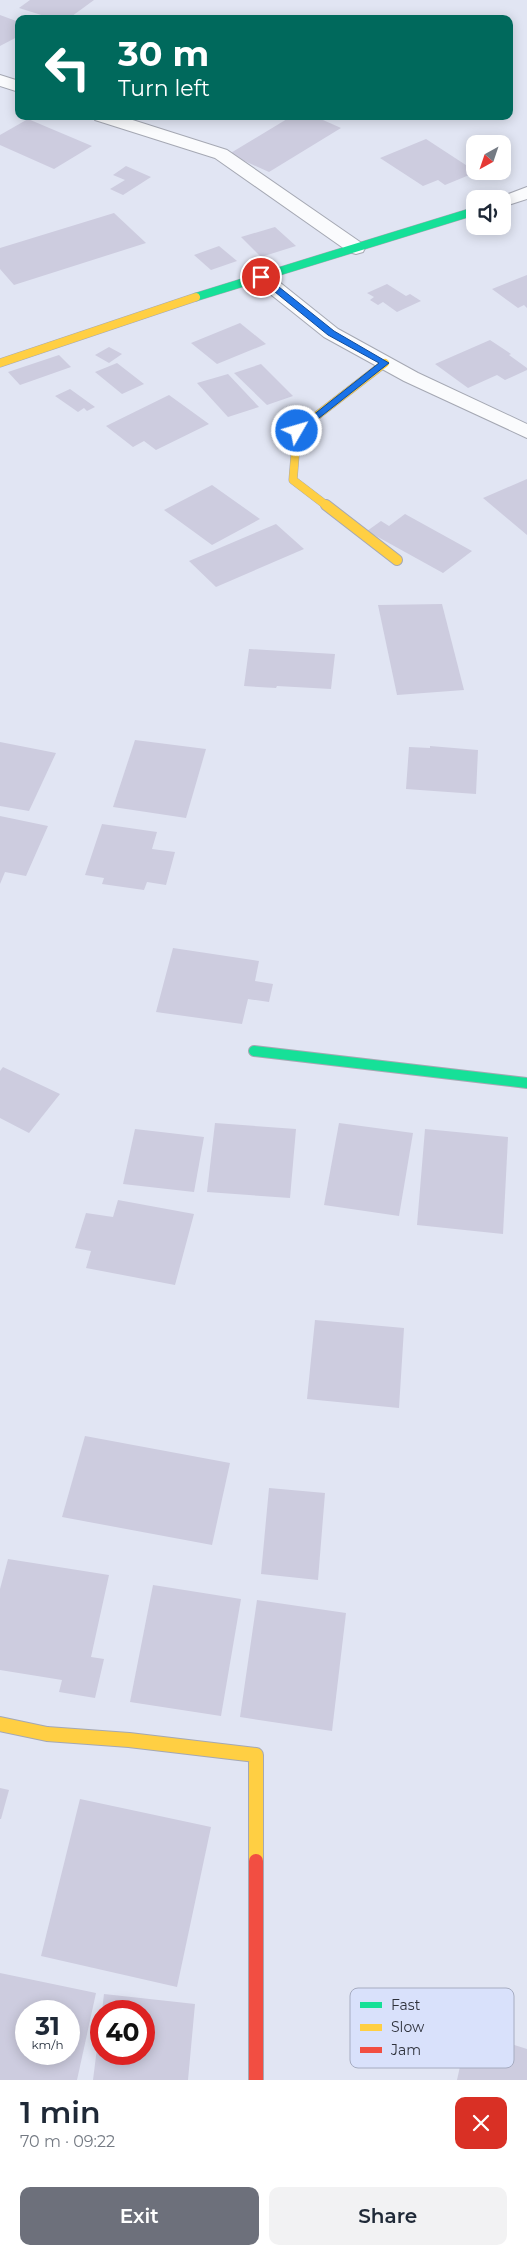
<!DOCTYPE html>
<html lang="en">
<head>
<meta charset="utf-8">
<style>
  body { margin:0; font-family:Montserrat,sans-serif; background:#f2f2f3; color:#1f2937; height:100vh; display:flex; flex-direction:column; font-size:19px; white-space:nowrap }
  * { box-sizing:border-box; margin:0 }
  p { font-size:16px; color:#747a83 }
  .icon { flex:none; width:28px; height:28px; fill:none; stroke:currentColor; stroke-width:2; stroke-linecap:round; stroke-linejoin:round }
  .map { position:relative; height:2080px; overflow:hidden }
  .details { display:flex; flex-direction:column; background:#fff; flex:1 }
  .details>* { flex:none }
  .top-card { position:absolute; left:15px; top:15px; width:498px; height:105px; border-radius:10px; box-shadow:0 2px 12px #0003; background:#00695c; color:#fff; overflow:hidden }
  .needle { width:32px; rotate:220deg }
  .fabs { position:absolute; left:466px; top:135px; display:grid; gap:10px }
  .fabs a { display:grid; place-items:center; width:45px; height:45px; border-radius:10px; background:#fff; box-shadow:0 2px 12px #0003; font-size:25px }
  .speed { position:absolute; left:15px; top:2000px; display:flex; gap:10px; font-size:25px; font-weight:700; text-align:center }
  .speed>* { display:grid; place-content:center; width:65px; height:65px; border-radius:50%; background:#fff; box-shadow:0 2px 12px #0003; line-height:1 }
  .speed small { font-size:12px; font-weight:400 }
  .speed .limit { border:8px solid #d22; background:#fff; color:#111 }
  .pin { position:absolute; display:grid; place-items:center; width:42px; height:42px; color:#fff; margin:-21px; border:2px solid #fff; border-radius:50%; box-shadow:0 1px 5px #0007 }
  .me { position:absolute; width:55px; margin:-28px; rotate:52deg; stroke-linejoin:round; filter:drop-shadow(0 0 4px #0008) }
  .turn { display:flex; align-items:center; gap:18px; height:105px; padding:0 20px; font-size:22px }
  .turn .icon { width:65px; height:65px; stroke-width:2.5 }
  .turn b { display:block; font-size:35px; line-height:42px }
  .round { display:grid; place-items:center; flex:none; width:52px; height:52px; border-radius:10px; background:#f2f2f3 }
  .overview { display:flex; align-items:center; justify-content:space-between; height:85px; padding:0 20px }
  h1 { font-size:30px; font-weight:600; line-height:38px }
  .cta { display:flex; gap:10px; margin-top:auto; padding:10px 20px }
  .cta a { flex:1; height:58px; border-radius:10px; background:#6d707b; color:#fff; font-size:20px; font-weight:600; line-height:58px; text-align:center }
  .cta a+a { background:#f2f2f3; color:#1f2937 }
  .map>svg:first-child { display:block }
  .building { fill:#cdccdf; fill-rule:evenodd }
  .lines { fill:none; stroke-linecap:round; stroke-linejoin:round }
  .street-casing { stroke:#a5a8b3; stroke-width:2 }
  .fast-far1-casing { stroke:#a5a8b3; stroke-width:9 }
  .fast-casing { stroke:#a5a8b3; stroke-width:12 }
  .slow-far2-casing { stroke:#a5a8b3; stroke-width:9 }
  .slow-far1-casing { stroke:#a5a8b3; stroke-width:12 }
  .slow-casing { stroke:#a5a8b3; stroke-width:16 }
  .jam-casing { stroke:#a5a8b3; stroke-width:16 }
  .street { fill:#fafbfd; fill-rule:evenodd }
  .fast-far1 { stroke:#16e098; stroke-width:8 }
  .fast { stroke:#16e098; stroke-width:10 }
  .slow-far2 { stroke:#ffcf43; stroke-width:8 }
  .slow-far1 { stroke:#ffcf43; stroke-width:10 }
  .slow { stroke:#ffcf43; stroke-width:14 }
  .jam { stroke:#f24e42; stroke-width:14 }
  .route { fill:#1a73e8; stroke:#114b97 }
  .key { fill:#d9e1fb; stroke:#a6acc1; stroke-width:1 }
  .key-label { font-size:14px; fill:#2e313b }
</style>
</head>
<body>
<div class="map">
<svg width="527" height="2080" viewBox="0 0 527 2080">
  <rect width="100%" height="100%" fill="#e1e5f3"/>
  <g class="building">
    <polygon points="30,0 94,0 68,19 54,19 19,8"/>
    <polygon points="0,15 19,22 19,36 0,46"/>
    <polygon points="292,116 314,116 341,128 269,172 229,154"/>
    <polygon points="28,119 92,146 54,169 0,145 0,135"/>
    <polygon points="426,139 475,171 479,171 445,185 438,180 423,186 380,158"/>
    <polygon points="126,166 151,177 123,195 110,189 125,180 113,175"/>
    <polygon points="114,213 146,243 14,285 0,269 0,248"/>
    <polygon points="275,227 296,246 261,257 241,237"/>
    <polygon points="219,246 237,261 211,270 194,255"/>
    <polygon points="527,275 527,308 524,305 518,308 492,289"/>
    <polygon points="387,284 406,296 410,294 421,301 397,312 383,302 378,305 370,300 374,297 367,293"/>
    <polygon points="240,323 266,344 217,364 191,343"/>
    <polygon points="490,340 511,354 509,355 527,368 527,370 505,380 497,375 468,388 435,364"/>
    <polygon points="109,347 122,354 109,363 95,355"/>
    <polygon points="59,355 71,367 20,385 8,372"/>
    <polygon points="117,363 144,384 122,394 95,372"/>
    <polygon points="261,364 293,396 267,405 234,373"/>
    <polygon points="228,374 259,407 228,417 197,383"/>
    <polygon points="70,389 95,407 87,411 84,408 78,412 55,396"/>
    <polygon points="169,395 209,424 156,450 144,441 133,447 106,426"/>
    <polygon points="527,479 527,535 483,498"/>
    <polygon points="212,485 260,519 212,545 164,510"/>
    <polygon points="405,514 472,551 443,573 367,531 381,521 389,526"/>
    <polygon points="276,524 304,549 216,587 189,561"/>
    <polygon points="442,604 464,690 397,695 378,605"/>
    <polygon points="249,649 335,654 331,689 277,686 276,688 244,686"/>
    <polygon points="135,740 206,749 186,818 113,807"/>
    <polygon points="0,742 56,753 29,811 0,806"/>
    <polygon points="430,746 478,750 476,794 406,789 409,747 430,748"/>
    <polygon points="0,816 48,826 26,876 5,872 0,884"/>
    <polygon points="102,824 157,832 152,849 175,852 166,885 147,882 144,890 102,884 104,878 85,875"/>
    <polygon points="173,948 259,961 255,981 273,984 269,1002 248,999 242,1024 156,1012"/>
    <polygon points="3,1067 60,1094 29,1133 0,1118 0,1071"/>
    <polygon points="215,1123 296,1129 290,1198 207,1192"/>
    <polygon points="339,1123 413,1133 399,1216 324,1205"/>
    <polygon points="135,1129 204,1137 194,1192 123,1184"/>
    <polygon points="425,1129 508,1137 503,1234 417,1225"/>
    <polygon points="118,1200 194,1214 175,1285 86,1268 91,1251 75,1248 86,1213 113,1217"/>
    <polygon points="315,1320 404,1328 399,1408 307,1399"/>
    <polygon points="85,1436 230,1463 212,1545 62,1517"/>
    <polygon points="269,1488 325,1493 318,1580 261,1574"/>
    <polygon points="8,1559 109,1575 91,1657 104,1659 95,1698 59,1692 62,1680 0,1670 0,1589"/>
    <polygon points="153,1585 241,1599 221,1716 130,1702"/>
    <polygon points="257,1600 346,1613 332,1731 240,1717"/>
    <polygon points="0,1788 9,1790 1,1819 0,1819"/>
    <polygon points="80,1799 211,1827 177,1987 41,1956"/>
    <path d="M0,1973L96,1993L77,2080H0ZM26,2011H69V2054H26Z"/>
    <polygon points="104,1994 195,2004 188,2080 93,2080 100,2024 101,2054 144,2054 144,2011 102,2011"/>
    <polygon points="468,2030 527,2049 527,2080 457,2080"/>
  </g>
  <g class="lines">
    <defs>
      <g id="street">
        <polygon points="0,75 19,81 19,92 0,86"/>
        <polygon points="92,116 120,116 227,150 363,244 365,248 363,252 356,254 349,252 215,158 95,120"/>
        <polygon points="527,187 527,199 502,207 502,199 495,199"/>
        <polygon points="261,271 268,273 338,329 418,373 527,424 527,438 404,381 324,337 254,281 251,277 254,273"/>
      </g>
      <polyline id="fast-far1" points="196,297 475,211"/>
      <polyline id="fast" points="254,1051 527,1083"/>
      <g id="slow-far2">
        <polyline points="0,363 196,297"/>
        <polyline points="327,506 293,480 297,431 385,363"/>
      </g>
      <polyline id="slow-far1" points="326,505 397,560"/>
      <polyline id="slow" points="0,1724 47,1734 129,1740 256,1755 256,1861"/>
      <polyline id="jam" points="256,1861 256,2080"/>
    </defs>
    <use href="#street" class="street-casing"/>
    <use href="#fast-far1" class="fast-far1-casing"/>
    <use href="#fast" class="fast-casing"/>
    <use href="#slow-far2" class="slow-far2-casing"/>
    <use href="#slow-far1" class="slow-far1-casing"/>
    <use href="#slow" class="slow-casing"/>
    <use href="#jam" class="jam-casing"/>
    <use href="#street" class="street"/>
    <use href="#fast-far1" class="fast-far1"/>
    <use href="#fast" class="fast"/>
    <use href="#slow-far2" class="slow-far2"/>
    <use href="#slow-far1" class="slow-far1"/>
    <use href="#slow" class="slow"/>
    <use href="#jam" class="jam"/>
  </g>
  <polygon class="route" points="259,275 264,275 334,331 389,363 300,433 293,431 379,363 328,335 259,279"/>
  <rect x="350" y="1988" width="164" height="80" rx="8" class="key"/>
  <rect x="360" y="2002" width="22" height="6" fill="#16e098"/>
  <rect x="360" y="2024" width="22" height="7" fill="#ffcf43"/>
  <rect x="360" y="2047" width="22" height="6" fill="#f24e42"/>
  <g class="key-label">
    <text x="391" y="2010">Fast</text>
    <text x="391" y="2032">Slow</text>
    <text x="391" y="2055">Jam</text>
  </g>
</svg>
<div class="fabs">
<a><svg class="needle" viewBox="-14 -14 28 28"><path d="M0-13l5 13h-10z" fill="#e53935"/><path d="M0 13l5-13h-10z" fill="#747a83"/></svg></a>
<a><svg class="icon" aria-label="sound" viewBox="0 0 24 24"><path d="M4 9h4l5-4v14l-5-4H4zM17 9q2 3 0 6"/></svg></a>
</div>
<div class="speed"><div>31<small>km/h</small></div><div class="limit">40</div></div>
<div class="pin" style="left:261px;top:277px;background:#d93025"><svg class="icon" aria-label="arrive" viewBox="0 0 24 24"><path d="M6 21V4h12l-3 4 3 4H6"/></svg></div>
<svg class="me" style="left:297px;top:431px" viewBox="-20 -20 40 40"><circle r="17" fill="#1a73e8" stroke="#fff" stroke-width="3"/><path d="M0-11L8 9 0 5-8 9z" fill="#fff"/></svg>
<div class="top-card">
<div class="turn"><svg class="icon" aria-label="left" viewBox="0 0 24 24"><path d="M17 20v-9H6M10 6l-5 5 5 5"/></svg><div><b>30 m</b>Turn left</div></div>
</div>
</div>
<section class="details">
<div class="overview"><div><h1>1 min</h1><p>70 m · 09:22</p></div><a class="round" style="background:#d93025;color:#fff"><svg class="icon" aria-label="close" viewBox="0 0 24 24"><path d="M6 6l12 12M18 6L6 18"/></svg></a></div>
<div class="cta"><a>Exit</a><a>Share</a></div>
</section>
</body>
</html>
